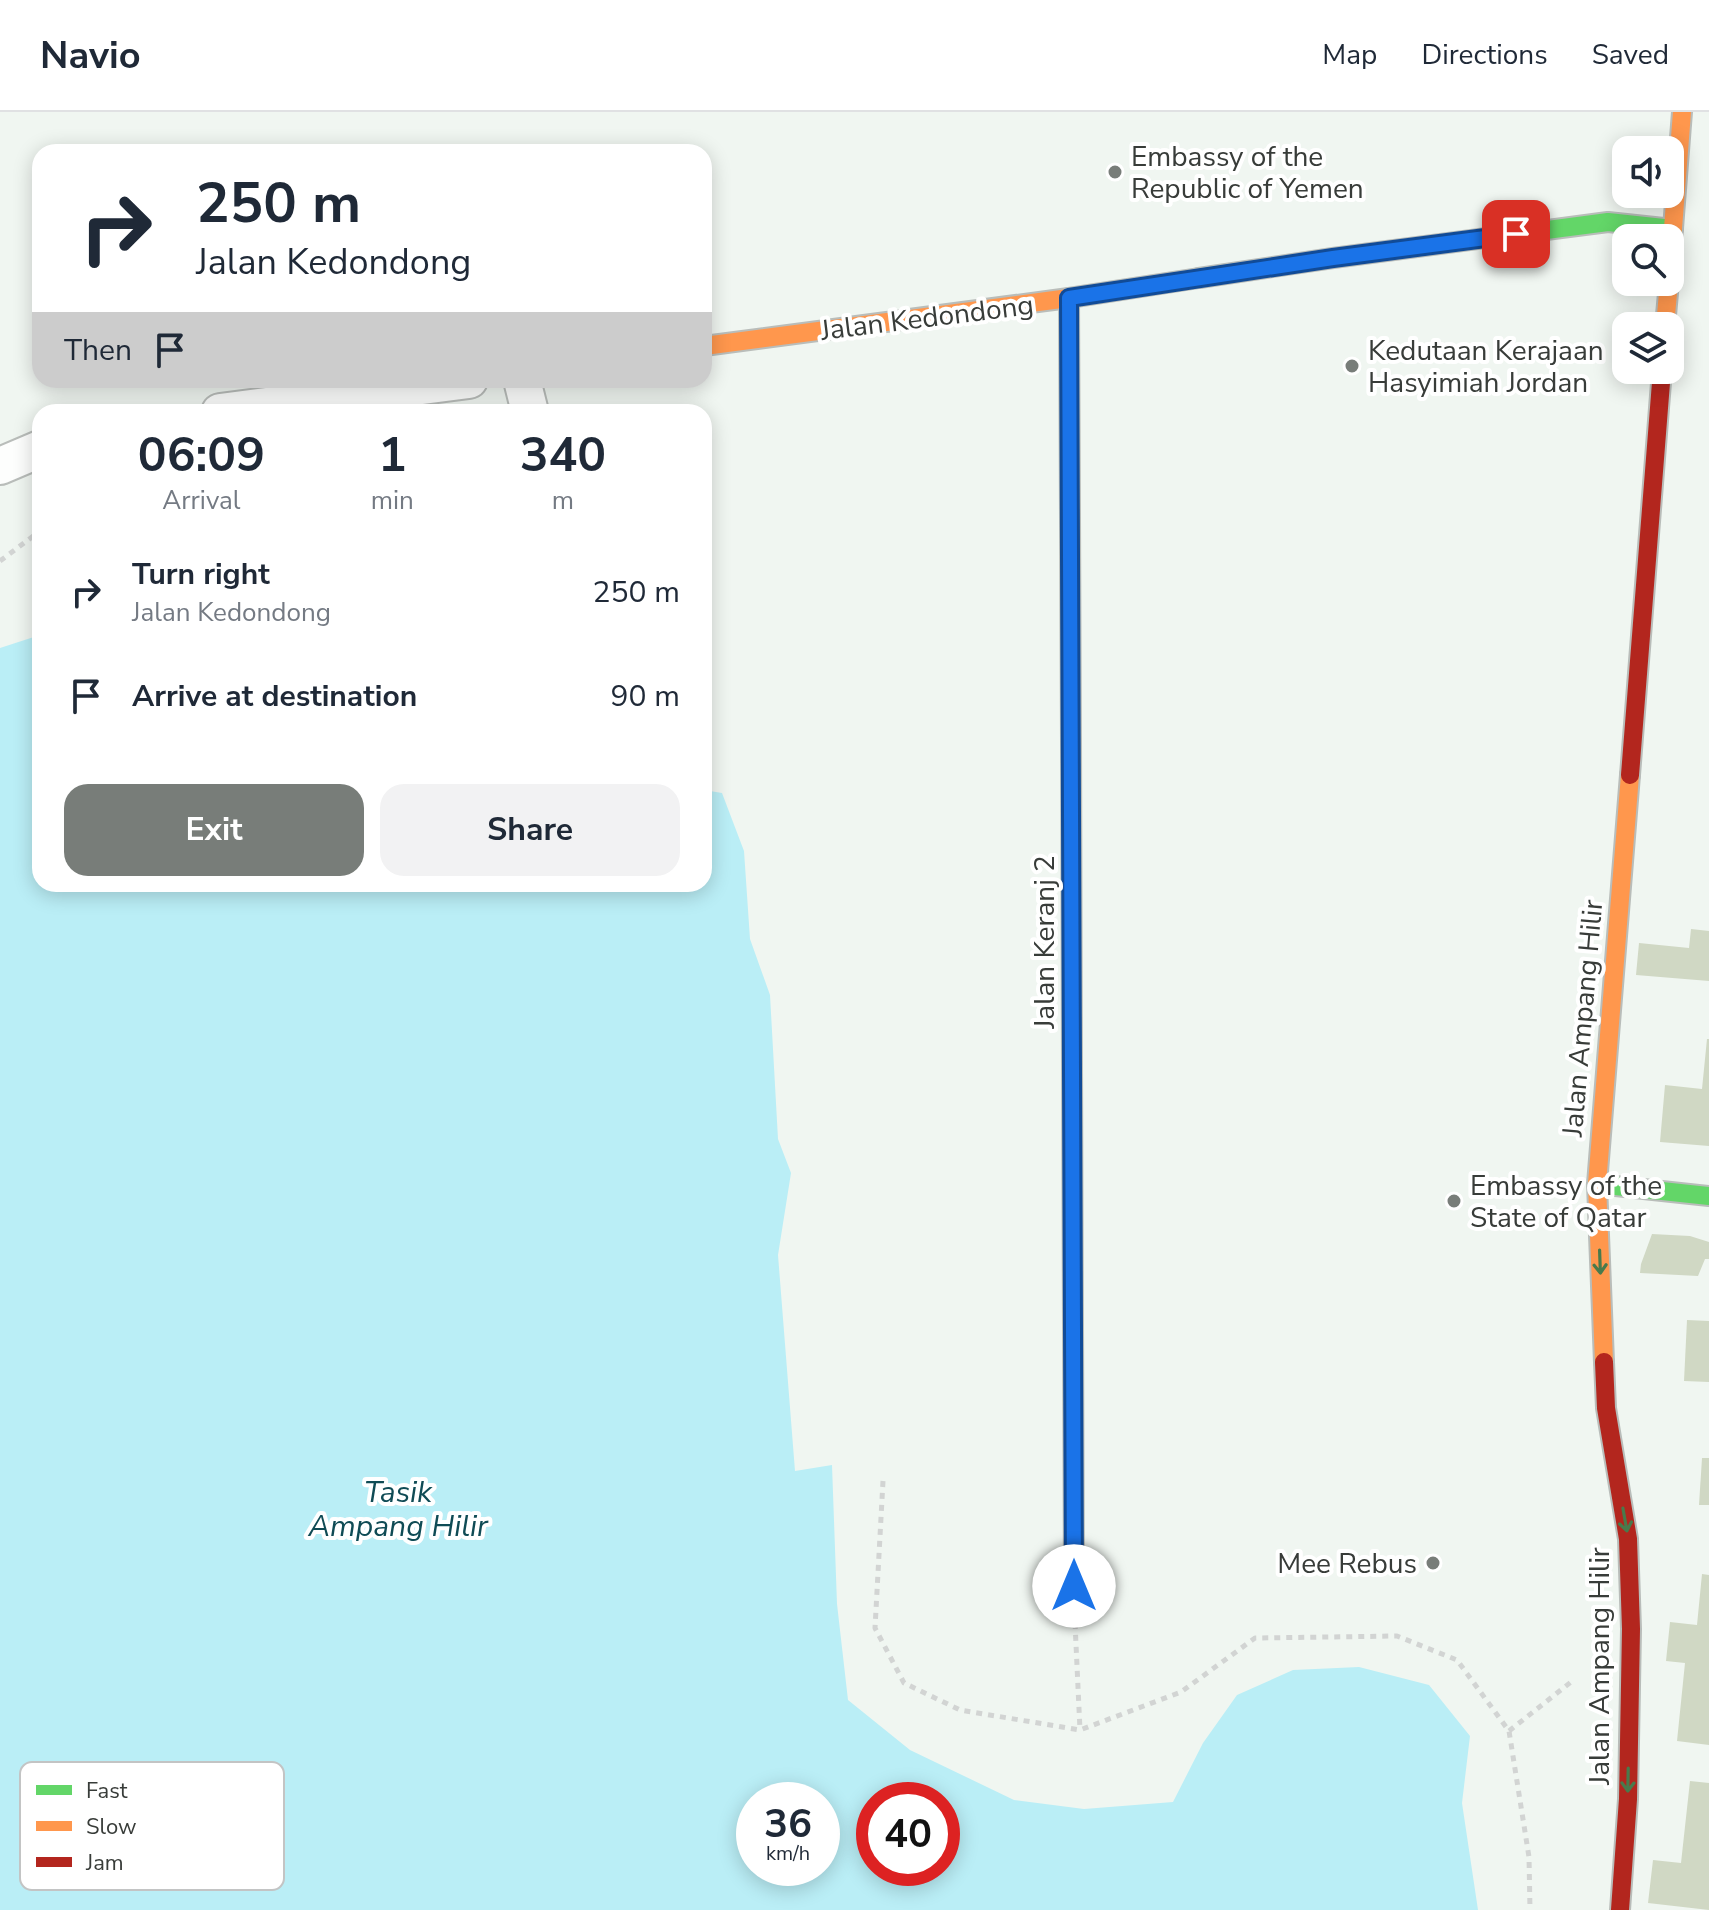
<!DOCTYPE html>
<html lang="en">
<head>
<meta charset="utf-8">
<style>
  body { margin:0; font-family:"Nunito Sans",sans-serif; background:#f2f2f3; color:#1f2937; height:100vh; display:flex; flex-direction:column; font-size:30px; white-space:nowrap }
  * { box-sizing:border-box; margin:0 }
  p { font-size:26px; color:#747a83 }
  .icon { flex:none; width:44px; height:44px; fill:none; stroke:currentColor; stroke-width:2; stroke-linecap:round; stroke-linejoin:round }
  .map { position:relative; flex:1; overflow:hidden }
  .side { position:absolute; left:32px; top:292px; width:680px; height:488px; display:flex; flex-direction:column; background:#fff; border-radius:24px; box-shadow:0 4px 20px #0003 }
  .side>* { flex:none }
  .hud { position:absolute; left:32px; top:32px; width:680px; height:244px; border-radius:24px; box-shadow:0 4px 20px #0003; background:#fff; color:#1f2937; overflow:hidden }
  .controls { position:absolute; left:1612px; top:24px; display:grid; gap:16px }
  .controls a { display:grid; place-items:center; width:72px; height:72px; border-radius:16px; background:#fff; box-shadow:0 4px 20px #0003; font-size:40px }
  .speed { position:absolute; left:736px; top:1670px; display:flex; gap:16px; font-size:40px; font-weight:700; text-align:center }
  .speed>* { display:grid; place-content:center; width:104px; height:104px; border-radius:50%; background:#fff; box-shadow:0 4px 20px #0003; line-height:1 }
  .speed small { font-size:20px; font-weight:400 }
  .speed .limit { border:12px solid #d22; background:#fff; color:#111 }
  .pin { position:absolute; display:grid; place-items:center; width:68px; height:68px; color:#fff; margin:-34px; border-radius:16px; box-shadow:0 4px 12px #0006 }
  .me { position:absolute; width:88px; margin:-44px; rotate:0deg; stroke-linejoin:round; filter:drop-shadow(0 0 6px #0008) }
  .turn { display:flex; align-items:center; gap:28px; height:168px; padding:0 32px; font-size:36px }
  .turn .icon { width:104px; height:104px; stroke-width:2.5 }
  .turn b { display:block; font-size:56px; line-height:68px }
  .then { display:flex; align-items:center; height:76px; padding:0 32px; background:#0003; gap:16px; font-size:30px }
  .eta { display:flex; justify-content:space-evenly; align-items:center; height:136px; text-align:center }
  .eta b { font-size:48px; font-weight:700; line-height:56px }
  .primary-button { display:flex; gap:16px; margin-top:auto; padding:16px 32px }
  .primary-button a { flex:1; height:92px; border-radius:24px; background:#787d79; color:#fff; font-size:32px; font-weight:700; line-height:92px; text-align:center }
  .primary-button a+a { background:#f2f2f3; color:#1f2937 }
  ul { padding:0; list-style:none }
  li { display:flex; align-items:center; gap:24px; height:104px; padding:0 32px }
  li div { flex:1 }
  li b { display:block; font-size:30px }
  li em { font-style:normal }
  header { display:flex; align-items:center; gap:48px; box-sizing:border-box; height:112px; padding:0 40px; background:#fff; border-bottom:2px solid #e0e1e3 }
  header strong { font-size:38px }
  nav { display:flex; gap:44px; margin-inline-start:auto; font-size:28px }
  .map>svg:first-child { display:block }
  .water { fill:#baeef6; fill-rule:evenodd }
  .building { fill:#d0d8c4 }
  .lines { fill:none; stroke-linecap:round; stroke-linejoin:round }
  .street-casing { stroke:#b9bdba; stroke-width:40 }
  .fast-casing { stroke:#b9bdba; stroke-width:22 }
  .slow-casing { stroke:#b9bdba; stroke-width:22 }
  .jam-casing { stroke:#b9bdba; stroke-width:22 }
  .path { stroke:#d2d4d3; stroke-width:5; stroke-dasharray:6 6; stroke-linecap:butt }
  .street { stroke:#fdfefd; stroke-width:36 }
  .fast { stroke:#63d668; stroke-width:18 }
  .slow { stroke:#ff974d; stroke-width:18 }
  .jam { stroke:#b3261e; stroke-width:18 }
  .oneway { stroke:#497a4c }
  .route-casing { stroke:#114b97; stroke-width:20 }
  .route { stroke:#1a73e8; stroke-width:14 }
  .poi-dot { fill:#787d79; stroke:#fff; stroke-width:3 }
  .labels { text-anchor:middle; stroke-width:8; stroke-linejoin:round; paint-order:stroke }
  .poi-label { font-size:28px; fill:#383c39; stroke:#fff; text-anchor:start }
  .street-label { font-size:28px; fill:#383c39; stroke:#fff }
  .water-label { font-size:30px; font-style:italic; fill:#0f4b55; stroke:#fff }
  .key { fill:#fff; stroke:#c3c4c4; stroke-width:2 }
  .key-label { font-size:22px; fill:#383c39 }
</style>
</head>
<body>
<header>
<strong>Navio</strong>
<nav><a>Map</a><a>Directions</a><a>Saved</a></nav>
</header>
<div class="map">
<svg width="1709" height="1798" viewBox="0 0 1709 1798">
  <rect width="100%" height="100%" fill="#f0f6f1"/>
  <path class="water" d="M40,523V772H704V678L722,681L744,739L750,827L770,883L778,1027L791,1061L778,1143L795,1359L832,1353L837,1492L848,1588L910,1638L1014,1688L1084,1697L1173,1690L1203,1631L1237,1583L1293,1558L1359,1555L1429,1573L1470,1624L1462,1691L1478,1798H0V536ZM754,1688H822V1756H754ZM874,1688H942V1756H874Z"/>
  <g class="building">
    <polygon points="1691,817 1709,819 1709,869 1636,863 1639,831 1689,836"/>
    <polygon points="1707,927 1709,927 1709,1034 1660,1030 1665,973 1702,977"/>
    <polygon points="1652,1122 1690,1124 1709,1130 1709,1147 1705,1147 1698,1164 1640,1161 1641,1152"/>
    <polygon points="1687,1208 1709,1209 1709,1270 1684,1269"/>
    <polygon points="1702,1346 1709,1346 1709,1393 1699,1393"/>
    <polygon points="1702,1462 1709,1463 1709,1633 1677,1629 1685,1551 1666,1549 1670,1510 1697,1513"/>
    <polygon points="1690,1669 1709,1671 1709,1798 1648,1791 1653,1748 1681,1751"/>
  </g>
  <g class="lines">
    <defs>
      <g id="street">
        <polyline points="522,268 530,300"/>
        <polyline points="220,300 469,268"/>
        <polyline points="0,354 40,337"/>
      </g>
      <g id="fast">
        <polyline points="1199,166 1333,146 1608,110 1673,117"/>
        <polyline points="1071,629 1072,954"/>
        <polyline points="1597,1072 1709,1084"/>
      </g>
      <g id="slow">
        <polyline points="1670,155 1682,0"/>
        <polyline points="1665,214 1669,170"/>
        <polyline points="704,234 1069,186 1199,166"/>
        <polyline points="1604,1250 1597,1072 1630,663"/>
      </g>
      <g id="jam">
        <polyline points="1069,186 1071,629"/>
        <polyline points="1630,663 1662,258"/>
        <polyline points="1072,954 1074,1474"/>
        <polyline points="1604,1250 1606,1296 1628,1427 1631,1517 1628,1687 1620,1798"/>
      </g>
    </defs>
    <use href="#street" class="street-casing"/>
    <use href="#fast" class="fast-casing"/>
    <use href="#slow" class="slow-casing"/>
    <use href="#jam" class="jam-casing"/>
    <g class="path">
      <polyline points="0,449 40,419"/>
      <polyline points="883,1369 875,1516 904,1571 960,1598 1080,1618 1181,1580 1255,1526 1397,1524 1457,1548 1509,1619 1529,1745 1530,1798"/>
      <polyline points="1075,1511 1080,1618"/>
      <polyline points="1509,1619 1571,1570"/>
    </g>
    <use href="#street" class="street"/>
    <use href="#fast" class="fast"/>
    <use href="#slow" class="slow"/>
    <use href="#jam" class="jam"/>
  </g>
  <defs><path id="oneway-shaft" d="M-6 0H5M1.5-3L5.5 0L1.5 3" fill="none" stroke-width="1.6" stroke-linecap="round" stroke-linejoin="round" transform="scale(2)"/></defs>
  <g class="oneway">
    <use href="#oneway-shaft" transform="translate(1600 1150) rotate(88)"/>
    <use href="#oneway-shaft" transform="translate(1625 1408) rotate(80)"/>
    <use href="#oneway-shaft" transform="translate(1628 1668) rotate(91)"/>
  </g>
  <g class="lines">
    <defs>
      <polyline id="route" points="1074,1474 1069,186 1333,146 1516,122"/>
    </defs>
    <use href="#route" class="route-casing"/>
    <use href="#route" class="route"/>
  </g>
  <g class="poi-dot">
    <circle cx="1115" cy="60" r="8"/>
    <circle cx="1352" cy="254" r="8"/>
    <circle cx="1454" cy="1089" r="8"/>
    <circle cx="1433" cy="1451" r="8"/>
  </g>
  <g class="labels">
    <g class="poi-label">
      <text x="1131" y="54">Embassy of the<tspan x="1131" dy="32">Republic of Yemen</tspan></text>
      <text x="1368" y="248">Kedutaan Kerajaan<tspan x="1368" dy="32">Hasyimiah Jordan</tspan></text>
      <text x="1470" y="1083">Embassy of the<tspan x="1470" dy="32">State of Qatar</tspan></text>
      <text x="1417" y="1461" text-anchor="end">Mee Rebus</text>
    </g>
    <g class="street-label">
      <text transform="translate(927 205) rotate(-7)" y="10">Jalan Kedondong</text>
      <text transform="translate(1044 830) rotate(-90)" y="10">Jalan Keranj 2</text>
      <text transform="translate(1582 906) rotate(-85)" y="10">Jalan Ampang Hilir</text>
      <text transform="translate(1599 1554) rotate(-90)" y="10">Jalan Ampang Hilir</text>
    </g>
    <g class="water-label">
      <text x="398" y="1390">Tasik<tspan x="398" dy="34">Ampang Hilir</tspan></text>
    </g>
  </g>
  <rect x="20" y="1650" width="264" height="128" rx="12" class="key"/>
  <rect x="36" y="1673" width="36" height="10" fill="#63d668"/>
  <rect x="36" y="1709" width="36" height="10" fill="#ff974d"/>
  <rect x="36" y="1745" width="36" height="10" fill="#b3261e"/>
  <g class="key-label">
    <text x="86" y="1686">Fast</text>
    <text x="86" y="1722">Slow</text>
    <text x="86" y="1758">Jam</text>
  </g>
</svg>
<div class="controls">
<a><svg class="icon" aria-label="sound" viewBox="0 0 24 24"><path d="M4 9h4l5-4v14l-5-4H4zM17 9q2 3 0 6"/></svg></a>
<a><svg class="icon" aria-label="search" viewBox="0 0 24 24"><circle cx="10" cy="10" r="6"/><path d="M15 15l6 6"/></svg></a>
<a><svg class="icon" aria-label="layers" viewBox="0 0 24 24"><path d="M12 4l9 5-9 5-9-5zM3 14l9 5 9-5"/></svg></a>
</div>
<div class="speed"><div>36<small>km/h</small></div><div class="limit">40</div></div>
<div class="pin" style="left:1516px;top:122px;background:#d93025"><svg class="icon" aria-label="arrive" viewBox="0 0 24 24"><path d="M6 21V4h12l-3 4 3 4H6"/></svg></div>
<svg class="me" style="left:1074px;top:1474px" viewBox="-20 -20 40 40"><circle r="19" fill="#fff"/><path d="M0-13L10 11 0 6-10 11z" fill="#1a73e8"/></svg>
<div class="hud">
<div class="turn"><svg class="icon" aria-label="right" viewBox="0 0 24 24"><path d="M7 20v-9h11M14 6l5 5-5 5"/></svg><div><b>250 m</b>Jalan Kedondong</div></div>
<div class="then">Then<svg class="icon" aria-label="arrive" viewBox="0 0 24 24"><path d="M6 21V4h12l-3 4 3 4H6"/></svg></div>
</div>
<section class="side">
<div class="eta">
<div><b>06:09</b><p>Arrival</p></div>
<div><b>1</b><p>min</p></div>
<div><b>340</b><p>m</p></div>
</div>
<ul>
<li><svg class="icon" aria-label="right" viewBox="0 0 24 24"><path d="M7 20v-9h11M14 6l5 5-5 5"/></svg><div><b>Turn right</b><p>Jalan Kedondong</p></div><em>250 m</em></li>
<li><svg class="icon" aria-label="arrive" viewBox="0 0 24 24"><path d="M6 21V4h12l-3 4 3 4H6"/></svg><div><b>Arrive at destination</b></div><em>90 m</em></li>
</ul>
<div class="primary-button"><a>Exit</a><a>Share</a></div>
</section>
</div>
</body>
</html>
